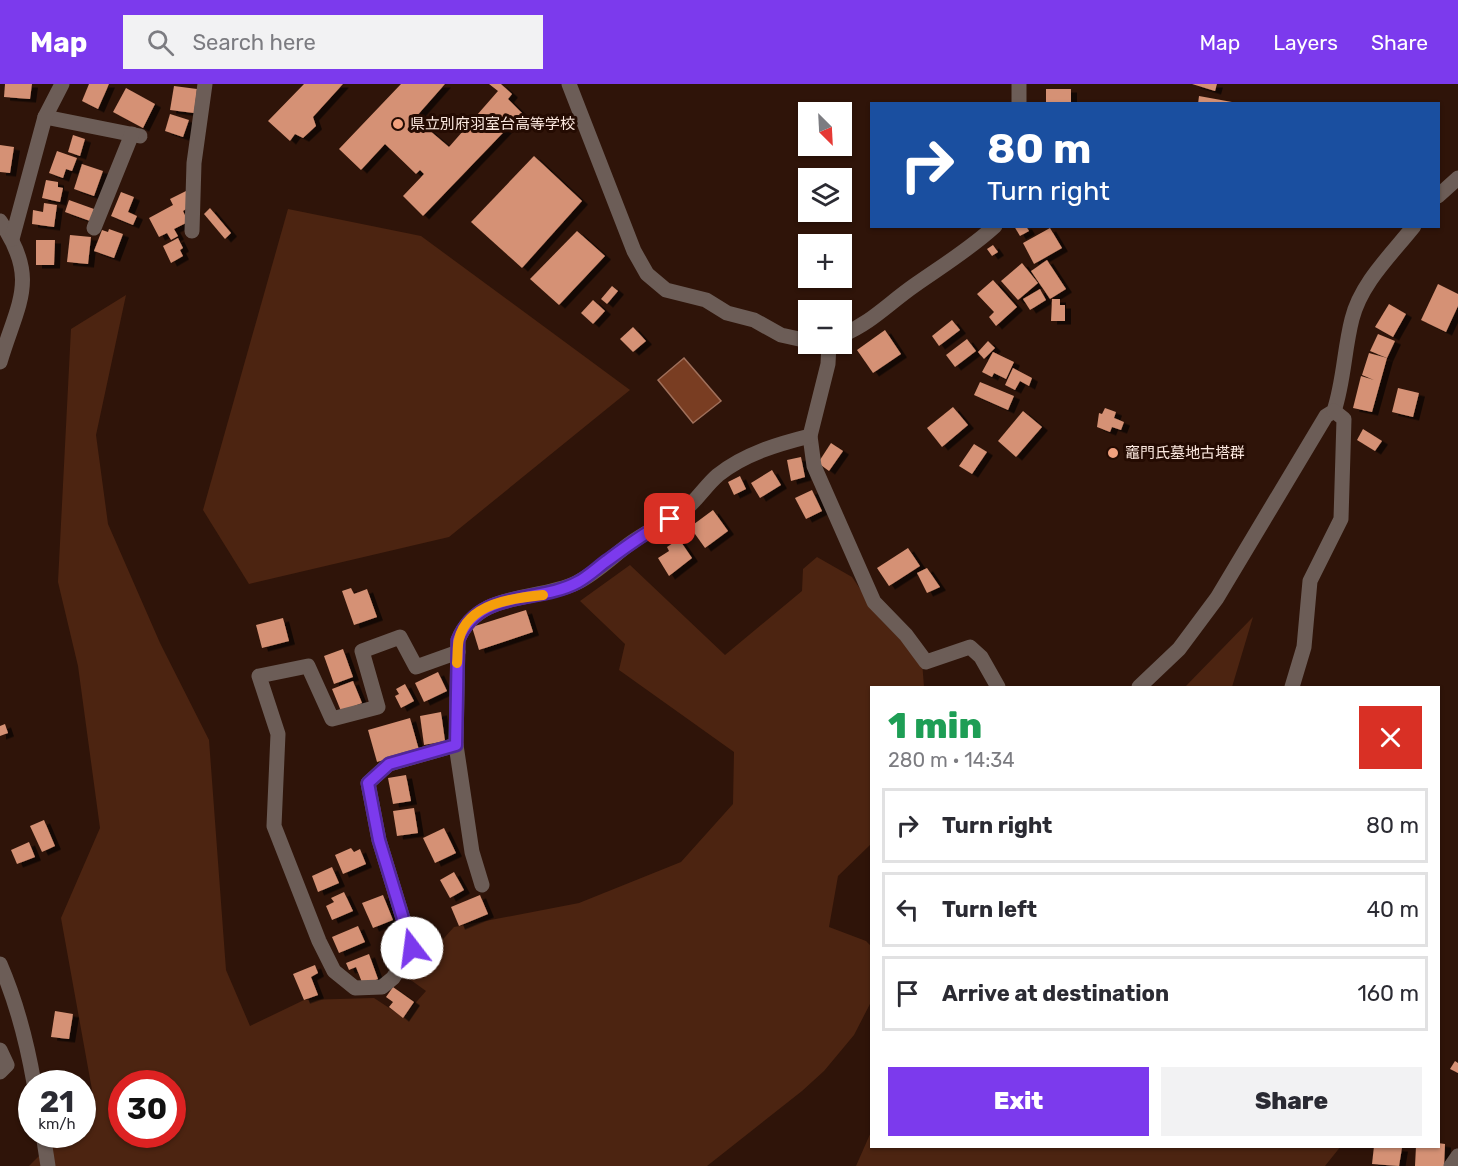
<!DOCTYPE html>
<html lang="en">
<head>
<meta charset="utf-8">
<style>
  body { margin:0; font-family:Rubik,"Noto Sans JP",sans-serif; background:#f2f2f3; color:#2b2b33; height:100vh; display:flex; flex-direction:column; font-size:22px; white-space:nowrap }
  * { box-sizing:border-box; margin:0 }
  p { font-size:20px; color:#7c7c81 }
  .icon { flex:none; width:33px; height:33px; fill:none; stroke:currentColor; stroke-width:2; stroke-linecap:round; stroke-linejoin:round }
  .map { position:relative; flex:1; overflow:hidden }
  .details { position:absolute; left:870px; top:602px; width:570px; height:462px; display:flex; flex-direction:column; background:#fff; border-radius:0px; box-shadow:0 2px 4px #0004 }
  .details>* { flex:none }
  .guide { position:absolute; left:870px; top:18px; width:570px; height:126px; border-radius:0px; box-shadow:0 2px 4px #0004; background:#1a4fa0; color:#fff; overflow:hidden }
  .needle { width:39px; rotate:156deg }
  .buttons { position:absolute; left:798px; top:18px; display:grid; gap:12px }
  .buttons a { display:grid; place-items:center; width:54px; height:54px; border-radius:0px; background:#fff; box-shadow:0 2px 4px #0004; font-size:30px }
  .speed { position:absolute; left:18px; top:986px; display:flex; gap:12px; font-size:30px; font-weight:700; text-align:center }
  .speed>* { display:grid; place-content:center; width:78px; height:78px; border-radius:50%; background:#fff; box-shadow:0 2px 4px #0004; line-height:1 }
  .speed small { font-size:15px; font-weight:400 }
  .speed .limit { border:9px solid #d22; background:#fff; color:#111 }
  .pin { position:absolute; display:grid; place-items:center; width:51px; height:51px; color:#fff; margin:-26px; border-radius:12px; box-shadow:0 3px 9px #0006 }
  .me { position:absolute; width:66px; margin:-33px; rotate:345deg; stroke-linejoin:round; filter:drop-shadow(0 0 4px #0008) }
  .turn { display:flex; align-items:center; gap:21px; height:126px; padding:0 18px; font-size:27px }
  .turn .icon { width:78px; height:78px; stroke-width:2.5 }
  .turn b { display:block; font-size:42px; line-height:51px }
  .round { display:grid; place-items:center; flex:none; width:63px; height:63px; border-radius:0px; background:#f2f2f3 }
  .overview { display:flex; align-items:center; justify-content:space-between; height:102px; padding:0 18px }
  h1 { font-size:36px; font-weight:800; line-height:45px; color:#1e9e55 }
  .cta { display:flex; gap:12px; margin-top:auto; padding:12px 18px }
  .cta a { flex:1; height:69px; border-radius:0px; background:#7c3aed; color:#fff; font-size:24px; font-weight:800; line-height:69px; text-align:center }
  .cta a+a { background:#f2f2f3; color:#2b2b33 }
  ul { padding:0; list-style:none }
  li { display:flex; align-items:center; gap:18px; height:75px; margin:0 12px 9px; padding:0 6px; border:3px solid #e1e1e2; border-radius:0px }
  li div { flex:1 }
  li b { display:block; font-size:22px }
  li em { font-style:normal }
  header { display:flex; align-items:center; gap:36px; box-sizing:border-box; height:84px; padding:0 30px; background:#7c3aed; color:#fff }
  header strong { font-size:28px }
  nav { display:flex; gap:33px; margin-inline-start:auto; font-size:21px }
  .search { width:420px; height:54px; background:#f2f2f3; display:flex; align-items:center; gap:15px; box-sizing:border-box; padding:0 21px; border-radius:0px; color:#7c7c81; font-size:22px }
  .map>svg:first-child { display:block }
  .green { fill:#4c2411; fill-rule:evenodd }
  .water { fill:#793d22; stroke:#a0705b; stroke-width:1.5 }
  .building { fill:#d59174; filter:url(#shadow) }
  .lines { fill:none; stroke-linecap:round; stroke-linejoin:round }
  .minor { stroke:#6c5d57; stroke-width:15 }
  .route-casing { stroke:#51269a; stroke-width:15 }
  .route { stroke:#7c3aed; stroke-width:10 }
  .slow { stroke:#f59e0b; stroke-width:10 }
  .poi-dot { fill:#f2a17e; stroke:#240b02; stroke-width:2 }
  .labels { text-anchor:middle; stroke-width:6; stroke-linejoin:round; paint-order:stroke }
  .poi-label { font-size:15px; fill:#fbe8df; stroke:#240b02; text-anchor:start }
</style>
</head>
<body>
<header>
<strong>Map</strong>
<div class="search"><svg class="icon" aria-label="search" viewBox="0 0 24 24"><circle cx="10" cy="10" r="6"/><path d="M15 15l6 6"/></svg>Search here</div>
<nav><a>Map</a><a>Layers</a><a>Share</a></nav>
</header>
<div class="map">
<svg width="1458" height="1082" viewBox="0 0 1458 1082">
  <defs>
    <filter id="shadow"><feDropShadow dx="6" dy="3.5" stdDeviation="0" flood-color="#0009"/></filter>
  </defs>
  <rect width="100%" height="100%" fill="#2f1409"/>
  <g class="green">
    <polygon points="288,125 421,152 630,306 449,453 249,500 203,426"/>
    <path d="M126,211L96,351L108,440L160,559L209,656L226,886L250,942L304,916L374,914L403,933L426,907L408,894L454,843L579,819L681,778L733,720L734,668L619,586L625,560L580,517L630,481L725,571L802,507L803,485L817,473L852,493L881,536L922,577L924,603H872L871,760L838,792L829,843L866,857L871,862V918L854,951L824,987L802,1007L707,1082H29L61,1050H82L83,1029L94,1017L61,834L100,744L78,582L58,498L71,245ZM122,999H172V1050H122Z"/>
    <polygon points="1253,533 1232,603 1185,603"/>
    <polygon points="871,1048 872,1062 1341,1062 1325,1082 856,1082"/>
  </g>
  <polygon class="water" points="684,274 721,317 693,339 658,296"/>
  <g class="building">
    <polygon points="5,0 32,0 30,15 4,13"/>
    <polygon points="89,0 109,0 98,25 82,17"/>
    <polygon points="304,0 343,0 313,33 316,42 303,54 295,50 290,57 268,37"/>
    <polygon points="401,0 445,0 415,34 449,63 498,7 489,0 501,0 512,10 508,15 522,29 423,132 403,112 424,90 420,86 416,90 385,60 361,86 339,65"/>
    <polygon points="1192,0 1217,0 1215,7"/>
    <polygon points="174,2 197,5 194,29 170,26"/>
    <polygon points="126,4 155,20 143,44 113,28"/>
    <rect x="1046" y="5" width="25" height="15"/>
    <polygon points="1199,12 1232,18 1232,20 1198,20"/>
    <polygon points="170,30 189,36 183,53 165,47"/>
    <polygon points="73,51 85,55 80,72 68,68"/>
    <polygon points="0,61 14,63 10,89 0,88"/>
    <polygon points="57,67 77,74 72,87 66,85 63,94 49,89"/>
    <polygon points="534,72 582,117 522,184 471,138"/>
    <polygon points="82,80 103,87 94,112 74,105"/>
    <polygon points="46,96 58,98 58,103 63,104 60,118 42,114"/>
    <polygon points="186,107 190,115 189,123 183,127 188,138 174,145 178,152 171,156 167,149 159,153 149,134 173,121 170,115"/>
    <polygon points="121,108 134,113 128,128 137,132 133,141 111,132"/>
    <polygon points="69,116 94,125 90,137 65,128"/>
    <polygon points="44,119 57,121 54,143 32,140 33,126 43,128"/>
    <polygon points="210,124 231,149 225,155 204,130"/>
    <polygon points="1014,142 1026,142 1029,147 1020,152"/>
    <polygon points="1050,144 1062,164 1034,180 1023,159"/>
    <polygon points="109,145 123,150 114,174 94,167 102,146 108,148"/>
    <polygon points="577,147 605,172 559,221 530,195"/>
    <polygon points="70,151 91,153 88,180 67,178"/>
    <polygon points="178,154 183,164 180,166 183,172 171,179 163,162"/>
    <polygon points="36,156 55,156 54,181 36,181"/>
    <polygon points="993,161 998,168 992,172 987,165"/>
    <polygon points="1047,176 1066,205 1050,215 1031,187"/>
    <polygon points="1022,179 1038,199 1018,216 1001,197"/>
    <polygon points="993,196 1017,223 996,242 989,233 994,228 977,210"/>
    <polygon points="1438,200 1458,210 1458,222 1446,248 1421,236"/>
    <polygon points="612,202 618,207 607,220 601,215"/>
    <polygon points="1040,205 1046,216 1030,226 1023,215"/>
    <polygon points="1052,215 1060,215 1060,221 1065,221 1065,237 1051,237"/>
    <polygon points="593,216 605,227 593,240 581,229"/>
    <polygon points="1389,220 1406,230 1393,253 1375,243"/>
    <polygon points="952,236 960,246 939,262 932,252"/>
    <polygon points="633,243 646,257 633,268 620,255"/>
    <polygon points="885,246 901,270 873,289 857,266"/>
    <polygon points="1378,250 1395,257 1387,274 1370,267"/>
    <polygon points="967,255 976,267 955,283 946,271"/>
    <polygon points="988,257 995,264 984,275 978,268"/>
    <polygon points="993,268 1014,278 1006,295 994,289 992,293 982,288"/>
    <polygon points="1369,269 1387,274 1372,328 1353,324 1361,292 1374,296 1362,291"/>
    <polygon points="1013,284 1032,294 1029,302 1020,297 1015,306 1005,301"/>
    <polygon points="980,298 1014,312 1008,326 974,311"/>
    <polygon points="1398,304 1419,309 1413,333 1392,328"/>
    <polygon points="953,323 968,341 942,363 927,344"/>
    <polygon points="1105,324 1116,328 1114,334 1124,338 1121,346 1112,343 1110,348 1097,343 1099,329 1102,330"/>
    <polygon points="1023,327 1042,343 1016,373 998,357"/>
    <polygon points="1363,345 1382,357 1375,367 1357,356"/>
    <polygon points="831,359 843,367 829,387 818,379"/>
    <polygon points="974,360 987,368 972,390 959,382"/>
    <polygon points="801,373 805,393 791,397 787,376"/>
    <polygon points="772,386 781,401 760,414 751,399"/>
    <polygon points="740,392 746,405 734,411 728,398"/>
    <polygon points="812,406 822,427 806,435 795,414"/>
    <polygon points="713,426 728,447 705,464 690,443"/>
    <polygon points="679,455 692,474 669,492 658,474 669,467 667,463"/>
    <polygon points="908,464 920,482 889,502 877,484"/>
    <polygon points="927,484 940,503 927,509 917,489"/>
    <polygon points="351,504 354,510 367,505 377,533 354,541 342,507"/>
    <polygon points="526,526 533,548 479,566 472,543"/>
    <polygon points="283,534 289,557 262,564 256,541"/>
    <polygon points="343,565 353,593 334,600 324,572"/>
    <polygon points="438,588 447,607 424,618 415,599"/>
    <polygon points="353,597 362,619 341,627 332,605"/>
    <polygon points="405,600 414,617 401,624 395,612 399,610 396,605"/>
    <polygon points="441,628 445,657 424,661 420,632"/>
    <polygon points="410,634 419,666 377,678 368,646"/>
    <polygon points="5,640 8,649 0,652 0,642"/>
    <polygon points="406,691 411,717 393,720 388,694"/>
    <polygon points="414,724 418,749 397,752 393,727"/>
    <polygon points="44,736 55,762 42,768 30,742"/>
    <polygon points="444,744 456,769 435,779 423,754"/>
    <polygon points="29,758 35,773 17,780 11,766"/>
    <polygon points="351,764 354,768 360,765 366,780 343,790 335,771"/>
    <polygon points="332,783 339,799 318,808 312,792"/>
    <polygon points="454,788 464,806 450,814 440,796"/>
    <polygon points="344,808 353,827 332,836 326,822 334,818 331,814"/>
    <polygon points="383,811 393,836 373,844 362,819"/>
    <polygon points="480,811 488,830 459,842 451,823"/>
    <polygon points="358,842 365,858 339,869 332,853"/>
    <polygon points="369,870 378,895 363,901 356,883 349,886 346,879"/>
    <polygon points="315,881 318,889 311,893 318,911 304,916 293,890"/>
    <polygon points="393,903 414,918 403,934 389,923 393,918 386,913"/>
    <polygon points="55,927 73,930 69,955 51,953"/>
    <polygon points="1455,977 1458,979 1458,989 1450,985"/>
    <polygon points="1438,1059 1445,1060 1444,1082 1415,1082 1416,1062 1438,1062"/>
    <polygon points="1374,1062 1402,1064 1399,1082 1372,1080"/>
  </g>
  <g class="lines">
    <g class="minor">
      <polyline points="569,0 634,167 647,190 666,206 706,216 727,229 754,236 781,251 808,257"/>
      <polyline points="1019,20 1019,0"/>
      <polyline points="45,33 140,52"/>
      <polyline points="1438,112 1458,94"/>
      <path d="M0,137C40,195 18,218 0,278"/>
      <polyline points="94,144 132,50"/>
      <polyline points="192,147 194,79 205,0"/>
      <polyline points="12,155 45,33 62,0"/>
      <path d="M842,251C871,239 889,219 915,201C942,182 970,165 995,142"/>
      <polyline points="829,260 828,280 810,352 814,382 874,518 906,551 926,578 970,563 981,573 998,603"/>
      <path d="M1139,603L1179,565L1217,514L1326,332L1334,327C1344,297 1344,266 1352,235C1361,199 1391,171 1414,142"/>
      <polyline points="1292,603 1304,563 1310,497 1341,435 1344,335 1334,327"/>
      <polyline points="456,661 389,680 368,699 379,756 412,864 393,894 382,903 355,904 334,887 319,857 274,742 278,650 259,592 308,582 332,635 378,623 362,567 400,553 416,583 458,568"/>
      <path d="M482,801L472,768L456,661L458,556C478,506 536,518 576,499C595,490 612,473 628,461C645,448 665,440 683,427C696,418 705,402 718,391C744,370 778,360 810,352"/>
      <path d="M0,880C16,917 27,959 34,999"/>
      <polyline points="0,966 7,981 0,988"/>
      <polyline points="43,1050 48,1082"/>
      <polyline points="1451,1082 1458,1072"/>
    </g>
  </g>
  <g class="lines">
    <defs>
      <path id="route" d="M412,864L379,756L368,699L389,680L456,661L458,556C479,504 538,520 578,498C589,492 598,483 608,476C628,461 648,447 670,435"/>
    </defs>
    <use href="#route" class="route-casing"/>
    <use href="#route" class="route"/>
    <path class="slow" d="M457,579C458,571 457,562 459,555C468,519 513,514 543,511"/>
  </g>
  <g class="poi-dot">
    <circle cx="398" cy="40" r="6"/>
    <circle cx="1113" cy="369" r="6"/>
  </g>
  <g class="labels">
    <g class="poi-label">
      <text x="410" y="45">県立別府羽室台高等学校</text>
      <text x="1125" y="374">竈門氏墓地古塔群</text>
    </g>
  </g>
</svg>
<div class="buttons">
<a><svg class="needle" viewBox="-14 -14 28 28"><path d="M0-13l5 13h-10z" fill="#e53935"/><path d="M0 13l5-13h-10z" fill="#7c7c81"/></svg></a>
<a><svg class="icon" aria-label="layers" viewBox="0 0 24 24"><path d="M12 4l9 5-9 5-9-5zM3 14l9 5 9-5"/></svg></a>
<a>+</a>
<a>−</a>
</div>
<div class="speed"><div>21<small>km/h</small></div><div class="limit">30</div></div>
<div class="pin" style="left:670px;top:435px;background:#d93025"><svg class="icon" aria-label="arrive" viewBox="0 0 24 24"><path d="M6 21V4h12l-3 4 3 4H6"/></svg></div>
<svg class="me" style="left:412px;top:864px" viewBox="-20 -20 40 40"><circle r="19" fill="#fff"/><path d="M0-13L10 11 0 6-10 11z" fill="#7c3aed"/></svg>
<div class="guide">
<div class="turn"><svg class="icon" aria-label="right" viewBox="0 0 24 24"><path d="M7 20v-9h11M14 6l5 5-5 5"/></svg><div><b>80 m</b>Turn right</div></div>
</div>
<section class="details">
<div class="overview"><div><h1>1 min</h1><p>280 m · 14:34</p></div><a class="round" style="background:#d93025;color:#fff"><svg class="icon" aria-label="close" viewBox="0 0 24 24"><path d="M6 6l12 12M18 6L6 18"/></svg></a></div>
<ul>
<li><svg class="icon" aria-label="right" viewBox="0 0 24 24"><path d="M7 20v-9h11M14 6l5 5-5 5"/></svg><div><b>Turn right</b></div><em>80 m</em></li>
<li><svg class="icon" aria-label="left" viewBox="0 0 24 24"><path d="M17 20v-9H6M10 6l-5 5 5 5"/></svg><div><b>Turn left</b></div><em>40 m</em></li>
<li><svg class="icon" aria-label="arrive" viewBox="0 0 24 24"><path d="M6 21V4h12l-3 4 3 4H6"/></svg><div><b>Arrive at destination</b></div><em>160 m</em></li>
</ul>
<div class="cta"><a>Exit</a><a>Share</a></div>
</section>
</div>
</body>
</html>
